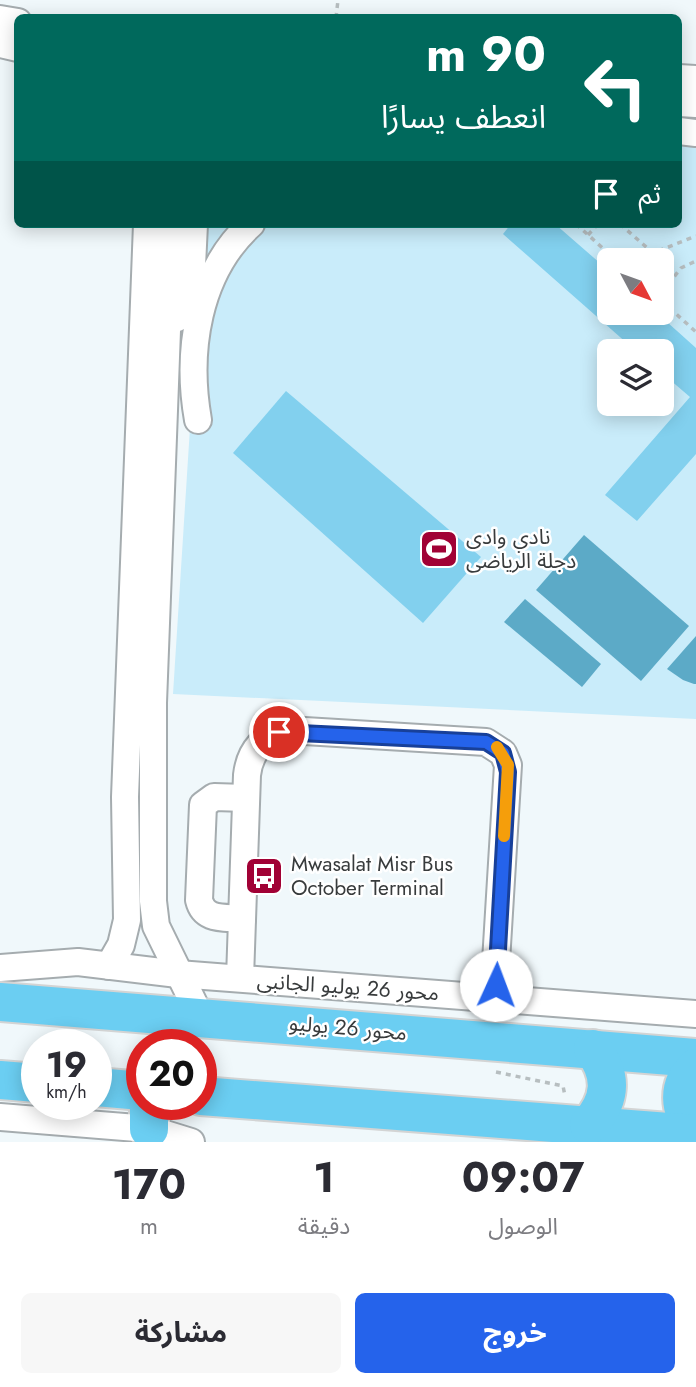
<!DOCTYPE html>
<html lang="ar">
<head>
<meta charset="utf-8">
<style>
  body { margin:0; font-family:Jost,"Noto Sans Arabic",sans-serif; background:#f7f7f7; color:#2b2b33; direction:rtl; height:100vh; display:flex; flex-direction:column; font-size:26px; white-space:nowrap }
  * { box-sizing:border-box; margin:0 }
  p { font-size:23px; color:#7c7c81 }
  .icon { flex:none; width:38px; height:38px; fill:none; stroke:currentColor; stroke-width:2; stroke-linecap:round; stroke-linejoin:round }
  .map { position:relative; height:1142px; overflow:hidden; direction:ltr }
  .panel { display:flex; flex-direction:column; background:#fff; flex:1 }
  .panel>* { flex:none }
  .top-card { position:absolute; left:14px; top:14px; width:668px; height:214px; border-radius:10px; box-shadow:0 4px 18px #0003; direction:rtl; background:#00695c; color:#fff; overflow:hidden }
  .needle { width:46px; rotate:131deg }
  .tools { position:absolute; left:597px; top:248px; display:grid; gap:14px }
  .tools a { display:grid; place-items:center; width:77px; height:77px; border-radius:10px; background:#fff; box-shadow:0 4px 18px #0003; font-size:35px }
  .speed { position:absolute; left:21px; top:1029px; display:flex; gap:14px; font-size:35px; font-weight:700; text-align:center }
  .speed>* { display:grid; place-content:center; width:91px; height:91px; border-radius:50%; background:#fff; box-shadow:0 4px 18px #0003; line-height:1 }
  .speed small { font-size:18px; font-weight:400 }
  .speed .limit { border:10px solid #d22; background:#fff; color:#111 }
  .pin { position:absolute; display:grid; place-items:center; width:60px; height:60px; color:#fff; margin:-30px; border:4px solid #fff; border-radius:50%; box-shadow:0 2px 7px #0007 }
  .me { position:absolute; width:77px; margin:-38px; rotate:2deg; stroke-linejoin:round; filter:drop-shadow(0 0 5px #0008) }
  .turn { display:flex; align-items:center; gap:24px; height:147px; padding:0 21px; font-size:32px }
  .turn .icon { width:91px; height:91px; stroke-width:2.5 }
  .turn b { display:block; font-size:49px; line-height:60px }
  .then { display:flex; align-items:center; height:66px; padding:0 21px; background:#0003; gap:14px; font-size:26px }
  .eta { display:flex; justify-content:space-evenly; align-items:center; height:119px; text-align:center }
  .eta b { font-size:42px; font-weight:700; line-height:49px }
  .button { display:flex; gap:14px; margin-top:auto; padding:14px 21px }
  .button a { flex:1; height:80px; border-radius:10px; background:#2563eb; color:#fff; font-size:28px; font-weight:700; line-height:80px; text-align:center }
  .button a+a { background:#f7f7f7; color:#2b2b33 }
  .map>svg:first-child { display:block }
  .green { fill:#c9ecfa; fill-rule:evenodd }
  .water { fill:#5caac7 }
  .building { fill:#82d0ee }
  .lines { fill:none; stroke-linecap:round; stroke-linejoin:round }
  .minor-casing { stroke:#a5acaf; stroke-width:30 }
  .highway-casing { stroke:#d3d4d4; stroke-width:42 }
  .path { stroke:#b7bec0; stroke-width:3.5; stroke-dasharray:5 5; stroke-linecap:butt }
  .minor { stroke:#fff; stroke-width:26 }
  .highway { stroke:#6bcef2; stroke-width:38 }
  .route-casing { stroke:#184099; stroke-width:18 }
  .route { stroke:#2563eb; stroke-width:12 }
  .slow { stroke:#f59e0b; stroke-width:12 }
  .labels { text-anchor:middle; stroke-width:5; stroke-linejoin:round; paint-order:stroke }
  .poi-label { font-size:21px; fill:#383b3c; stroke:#fff; text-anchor:start }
  .street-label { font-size:21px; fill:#383b3c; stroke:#fff }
</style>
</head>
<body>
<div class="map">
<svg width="696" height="1142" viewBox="0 0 696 1142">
  <rect width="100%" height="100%" fill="#f0f8fb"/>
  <path class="green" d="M679,145L696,146V719L173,694L203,224H679ZM609,261H662V313H609ZM609,352H662V404H609Z"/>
  <g class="water">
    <polygon points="584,535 689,626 641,681 536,590"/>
    <polygon points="525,599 601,664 582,687 504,622"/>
    <polygon points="696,636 696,684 694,684 683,680 667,669"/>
  </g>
  <g class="building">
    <polygon points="511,224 555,224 609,271 609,313 657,313 696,348 696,454 637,521 605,495 690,397 662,373 662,352 637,352 503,234"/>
    <polygon points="286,391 481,557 423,623 233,453"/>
  </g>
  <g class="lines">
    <defs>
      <g id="minor">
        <polyline points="0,19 18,22"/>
        <polyline points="0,44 18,48"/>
        <polyline points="679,78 696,79"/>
        <polyline points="679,103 696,104"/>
        <polyline points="679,131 696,133"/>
        <polyline points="171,224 153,703 153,901 156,926 200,1016"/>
        <polyline points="177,318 191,287 194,224"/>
        <path d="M198,420C186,352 197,273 251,224"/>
        <path d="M242,919C224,917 204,921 199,900L203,805L214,797L246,798"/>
        <polyline points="109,966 121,945 127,920 125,797 147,224"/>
        <polyline points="0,968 78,962 178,974 696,1014"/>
        <path d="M240,978L247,775C250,750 264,735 288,730L486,742L503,753L508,765L495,978L501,999"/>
        <polyline points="0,1117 149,1129 191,1142"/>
      </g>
      <g id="highway">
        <polyline points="0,1002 696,1058"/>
        <path d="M696,1068C677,1085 678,1111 696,1128"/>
        <polyline points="0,1080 37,1083"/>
        <polyline points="96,1087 142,1091"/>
        <polyline points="201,1096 696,1134"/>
        <path d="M589,1125C611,1100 613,1076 593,1049"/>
        <polyline points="149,1129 149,1104"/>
      </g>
    </defs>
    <use href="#minor" class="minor-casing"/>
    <use href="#highway" class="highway-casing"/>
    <g class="path">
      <polyline points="336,18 338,0"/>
      <polyline points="576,224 617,261"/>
      <polyline points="620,224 653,253 696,236"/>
      <polyline points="588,235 598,224"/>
      <polyline points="662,292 681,268 696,261"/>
      <polyline points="662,301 696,332"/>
      <polyline points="496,1072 563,1086 565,1096"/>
    </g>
    <use href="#minor" class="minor"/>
    <use href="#highway" class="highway"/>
  </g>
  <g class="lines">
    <defs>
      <polyline id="route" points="279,732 486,742 503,753 508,772 496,985"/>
    </defs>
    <use href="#route" class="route-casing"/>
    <use href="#route" class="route"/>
    <polyline class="slow" points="497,747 508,765 504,836"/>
  </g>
  <defs>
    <symbol id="stadium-square" viewBox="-11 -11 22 22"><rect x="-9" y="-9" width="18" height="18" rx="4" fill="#a10135" stroke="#fff"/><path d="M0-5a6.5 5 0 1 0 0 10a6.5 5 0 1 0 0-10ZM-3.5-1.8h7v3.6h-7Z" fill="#fff"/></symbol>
    <symbol id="bus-square" viewBox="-11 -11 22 22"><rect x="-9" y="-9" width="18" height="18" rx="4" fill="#a10135" stroke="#fff"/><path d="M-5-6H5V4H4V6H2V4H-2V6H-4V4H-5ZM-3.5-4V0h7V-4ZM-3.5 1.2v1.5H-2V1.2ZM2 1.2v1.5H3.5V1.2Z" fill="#fff"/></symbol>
  </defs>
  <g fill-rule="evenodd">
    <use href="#stadium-square" x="417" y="527" width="44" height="44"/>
    <use href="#bus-square" x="242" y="854" width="44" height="44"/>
  </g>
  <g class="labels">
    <g class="poi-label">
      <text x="466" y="544">نادي وادى<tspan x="466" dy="24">دجلة الرياضى</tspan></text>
      <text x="291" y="871">Mwasalat Misr Bus<tspan x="291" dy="24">October Terminal</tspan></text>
    </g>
    <g class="street-label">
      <text transform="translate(348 987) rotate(4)" y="7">محور 26 يوليو الجانبى</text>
      <text transform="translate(348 1028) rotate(5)" y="7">محور 26 يوليو</text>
    </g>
  </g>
</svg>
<div class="tools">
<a><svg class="needle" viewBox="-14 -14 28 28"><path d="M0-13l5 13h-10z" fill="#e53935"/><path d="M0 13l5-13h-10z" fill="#7c7c81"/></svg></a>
<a><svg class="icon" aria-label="layers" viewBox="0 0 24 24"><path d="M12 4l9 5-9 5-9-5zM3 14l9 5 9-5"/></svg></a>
</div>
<div class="speed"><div>19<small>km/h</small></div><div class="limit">20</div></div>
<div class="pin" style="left:279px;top:732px;background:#d93025"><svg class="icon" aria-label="arrive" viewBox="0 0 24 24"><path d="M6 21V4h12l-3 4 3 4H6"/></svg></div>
<svg class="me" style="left:496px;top:985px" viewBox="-20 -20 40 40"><circle r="19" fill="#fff"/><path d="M0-13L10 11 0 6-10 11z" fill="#2563eb"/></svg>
<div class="top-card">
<div class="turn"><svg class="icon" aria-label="left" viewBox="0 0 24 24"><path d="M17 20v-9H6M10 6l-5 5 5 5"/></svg><div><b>90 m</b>انعطف يسارًا</div></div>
<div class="then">ثم<svg class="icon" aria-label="arrive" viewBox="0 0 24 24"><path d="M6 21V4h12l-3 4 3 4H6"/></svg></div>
</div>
</div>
<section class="panel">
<div class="eta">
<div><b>09:07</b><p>الوصول</p></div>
<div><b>1</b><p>دقيقة</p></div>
<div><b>170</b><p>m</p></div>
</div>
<div class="button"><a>خروج</a><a>مشاركة</a></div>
</section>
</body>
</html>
